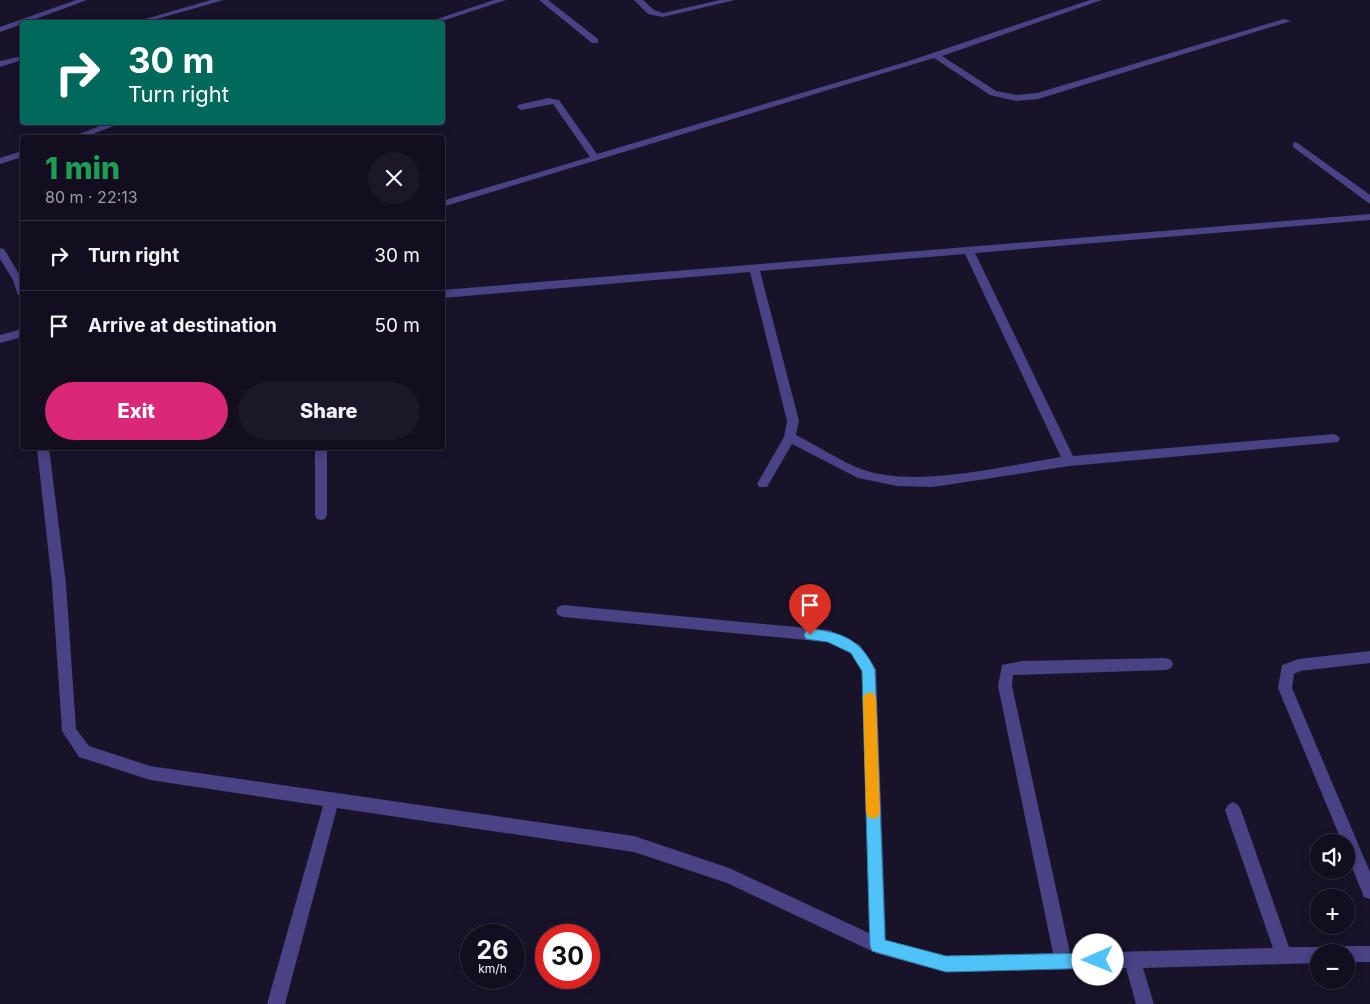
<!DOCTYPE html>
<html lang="en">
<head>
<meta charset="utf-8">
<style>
  body { margin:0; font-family:Inter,sans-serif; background:#1b1728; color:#f1f3f6; height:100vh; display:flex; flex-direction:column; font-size:19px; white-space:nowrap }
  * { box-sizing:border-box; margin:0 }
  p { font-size:16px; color:#9c9ca4 }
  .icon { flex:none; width:28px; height:28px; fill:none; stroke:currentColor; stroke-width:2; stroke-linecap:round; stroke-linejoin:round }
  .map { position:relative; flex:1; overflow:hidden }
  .side { position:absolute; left:20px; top:135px; width:425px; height:315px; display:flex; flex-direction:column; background:#120e1f; border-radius:5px; box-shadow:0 2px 12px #0003,0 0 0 1px #312e3d }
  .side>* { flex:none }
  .guide { position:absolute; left:20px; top:20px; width:425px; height:105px; border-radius:5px; box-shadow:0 2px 12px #0003,0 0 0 1px #312e3d; background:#00695c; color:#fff; overflow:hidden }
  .tools { position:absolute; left:1310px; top:834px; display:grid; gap:10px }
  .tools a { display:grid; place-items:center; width:45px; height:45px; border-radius:50%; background:#120e1f; box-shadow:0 2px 12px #0003,0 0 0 1px #312e3d; font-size:25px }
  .speed { position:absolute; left:460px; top:924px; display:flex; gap:10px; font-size:25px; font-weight:700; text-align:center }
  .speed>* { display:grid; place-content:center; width:65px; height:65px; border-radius:50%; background:#120e1f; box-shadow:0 2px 12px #0003,0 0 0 1px #312e3d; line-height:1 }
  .speed small { font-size:12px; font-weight:400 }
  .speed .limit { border:8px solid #d22; background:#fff; color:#111 }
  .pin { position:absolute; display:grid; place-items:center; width:42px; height:42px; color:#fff; margin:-51px -21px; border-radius:50% 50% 50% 0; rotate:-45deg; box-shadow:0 0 5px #0007 }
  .pin .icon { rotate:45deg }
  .me { position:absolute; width:55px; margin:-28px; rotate:269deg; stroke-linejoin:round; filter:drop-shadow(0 0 4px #0008) }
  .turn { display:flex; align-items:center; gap:18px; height:105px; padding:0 25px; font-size:22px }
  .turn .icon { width:65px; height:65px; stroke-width:2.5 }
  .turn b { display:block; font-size:35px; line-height:42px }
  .round { display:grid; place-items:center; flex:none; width:52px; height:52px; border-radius:26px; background:#1b1728 }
  .headline { display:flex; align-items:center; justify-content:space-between; height:85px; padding:0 25px }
  h1 { font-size:30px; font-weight:800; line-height:38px; color:#1e9e55 }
  .button { display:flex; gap:10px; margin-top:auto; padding:10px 25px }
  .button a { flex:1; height:58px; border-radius:30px; background:#db2777; color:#fff; font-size:20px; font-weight:800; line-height:58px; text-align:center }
  .button a+a { background:#1b1728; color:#f1f3f6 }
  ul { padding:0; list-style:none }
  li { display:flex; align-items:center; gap:15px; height:70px; padding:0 25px; border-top:1px solid #312e3d }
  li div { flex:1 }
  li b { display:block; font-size:19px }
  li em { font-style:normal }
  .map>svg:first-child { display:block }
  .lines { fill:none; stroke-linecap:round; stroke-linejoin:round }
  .minor { fill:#494284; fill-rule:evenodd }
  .route { fill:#4fc3f7; stroke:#337fa1 }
  .slow { fill:#f59e0b }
</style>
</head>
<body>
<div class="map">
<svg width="1370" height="1004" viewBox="0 0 1370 1004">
  <rect width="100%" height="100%" fill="#181329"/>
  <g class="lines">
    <g class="minor">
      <polygon points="76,0 87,0 0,32 0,27"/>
      <polygon points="211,0 224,0 146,22 135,22"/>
      <polygon points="494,0 506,0 439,22 428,22"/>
      <polygon points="539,0 548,0 598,39 598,43 592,43"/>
      <polygon points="634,0 643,0 654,10 663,13 720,0 735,0 663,17 648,14"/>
      <polygon points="1090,0 1102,0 942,56 996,91 1016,95 1037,93 1284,19 1291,21 1038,99 1016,101 990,95 934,58 442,207 442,201 590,157 553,104 521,110 517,107 518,105 548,98 559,100 597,154 906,62"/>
      <polygon points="22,56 22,60 0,67 0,61"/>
      <polygon points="110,122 124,122 83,138 69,138"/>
      <polygon points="1296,142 1366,192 1370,195 1370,204 1293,147 1293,143"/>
      <polygon points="22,151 22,157 0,164 0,158"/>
      <path d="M1370,214V220L975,253L1073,456L1334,434L1338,436L1340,439L1338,442L1069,466L933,487L897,486L858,478L792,444L767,487H759L757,484L784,437L787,421L750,272L442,298V290ZM965,254L1061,457C1003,466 917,489 861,469C840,461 816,445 796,435L799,421L760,271Z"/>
      <polygon points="0,248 4,249 22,279 22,295 18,295 13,280 0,259"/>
      <polygon points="22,329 22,337 0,343 0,335"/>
      <polygon points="37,448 49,448 66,584 76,729 89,746 150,766 634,836 729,868 869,933 862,671 850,653 827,642 563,617 558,615 556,611 558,607 563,605 829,630 860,645 876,669 886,940 946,956 1053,953 998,686 1002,665 1022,661 1166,658 1171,660 1173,664 1171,668 1166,670 1013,675 1012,686 1070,953 1273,948 1225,810 1228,805 1233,802 1238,805 1241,810 1289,947 1319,947 1325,949 1326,952 1319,952 1319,963 1143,968 1154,1004 1136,1004 1126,968 946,972 878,954 727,883 634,852 337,808 285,1004 267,1004 323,806 150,780 79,757 62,731 52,584"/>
      <polygon points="315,448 327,448 327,515 325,519 321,520 317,519 315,515"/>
      <polygon points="1370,651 1370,663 1300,671 1294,674 1292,688 1370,872 1370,899 1364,897 1346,853 1346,842 1342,842 1278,688 1282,665 1299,659"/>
      <polygon points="1346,946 1370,946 1370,962 1346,962 1346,952 1338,952 1340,948"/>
    </g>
  </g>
  <path class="route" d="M810,629C841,632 861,639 875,670L885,940L946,956L1098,953L1103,955L1105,960L1103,966L1098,968L946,972L872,951L870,946L862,671L851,653L828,642L806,639L804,635L806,631Z"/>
  <polygon class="slow" points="870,692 874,694 876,698 880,812 878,817 873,819 868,817 866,812 863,698 865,694"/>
</svg>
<div class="tools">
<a><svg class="icon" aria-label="sound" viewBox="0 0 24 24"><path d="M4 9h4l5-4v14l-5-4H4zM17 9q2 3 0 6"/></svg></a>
<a>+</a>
<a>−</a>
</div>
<div class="speed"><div>26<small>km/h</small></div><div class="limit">30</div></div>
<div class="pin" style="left:810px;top:635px;background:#d93025"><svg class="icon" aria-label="arrive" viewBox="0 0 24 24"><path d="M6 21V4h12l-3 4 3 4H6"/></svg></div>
<svg class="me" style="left:1098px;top:960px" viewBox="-20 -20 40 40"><circle r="19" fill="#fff"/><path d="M0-13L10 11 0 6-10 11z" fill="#4fc3f7"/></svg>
<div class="guide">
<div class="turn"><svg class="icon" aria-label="right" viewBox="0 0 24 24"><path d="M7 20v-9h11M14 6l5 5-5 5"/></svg><div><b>30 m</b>Turn right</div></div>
</div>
<section class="side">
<div class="headline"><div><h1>1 min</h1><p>80 m · 22:13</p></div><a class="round"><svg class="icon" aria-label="close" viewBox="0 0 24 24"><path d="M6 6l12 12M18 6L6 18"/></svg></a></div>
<ul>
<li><svg class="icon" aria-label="right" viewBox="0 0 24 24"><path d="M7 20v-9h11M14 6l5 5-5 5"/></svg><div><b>Turn right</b></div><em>30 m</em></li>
<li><svg class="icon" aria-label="arrive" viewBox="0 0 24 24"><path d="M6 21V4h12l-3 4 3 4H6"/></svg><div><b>Arrive at destination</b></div><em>50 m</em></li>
</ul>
<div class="button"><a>Exit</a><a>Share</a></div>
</section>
</div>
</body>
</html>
